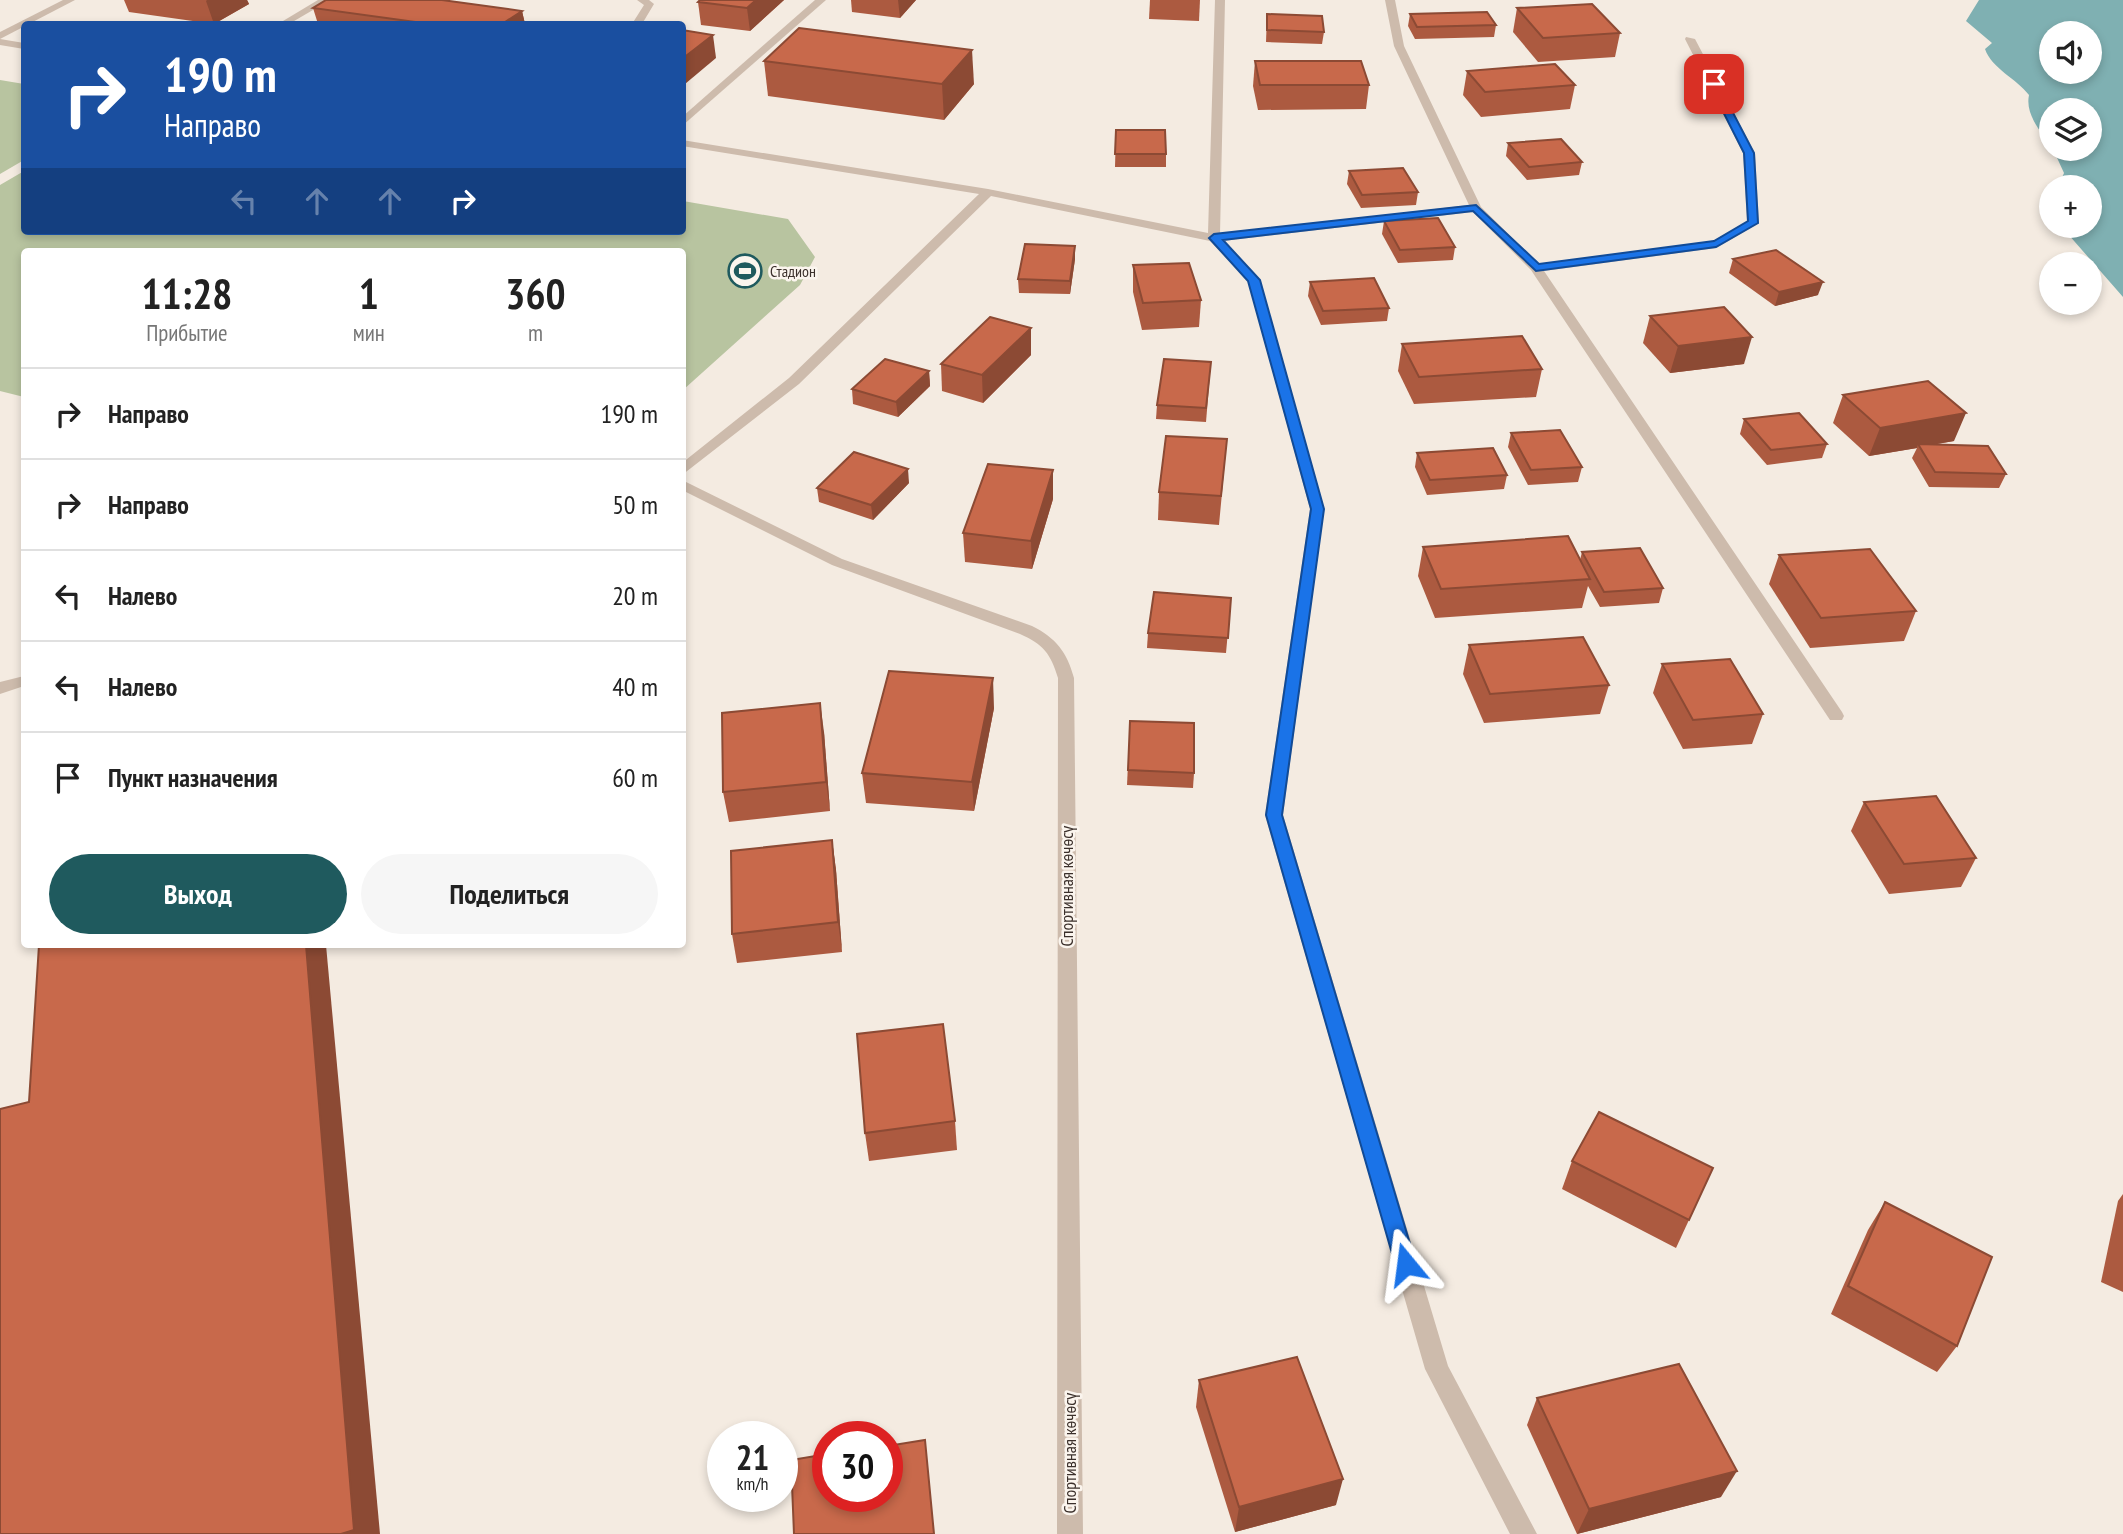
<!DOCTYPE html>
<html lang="ru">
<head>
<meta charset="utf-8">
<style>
  body { margin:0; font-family:"PT Sans Narrow",sans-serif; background:#f6f6f6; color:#222; height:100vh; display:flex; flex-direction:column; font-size:26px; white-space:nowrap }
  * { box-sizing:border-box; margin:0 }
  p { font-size:23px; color:#767676 }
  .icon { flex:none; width:38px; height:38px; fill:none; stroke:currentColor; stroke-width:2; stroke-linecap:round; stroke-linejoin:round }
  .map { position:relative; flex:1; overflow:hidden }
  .panel { position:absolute; left:21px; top:248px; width:665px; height:700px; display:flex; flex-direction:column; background:#fff; border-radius:7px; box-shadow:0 4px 10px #0003 }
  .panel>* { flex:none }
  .hud { position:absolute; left:21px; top:21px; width:665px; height:214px; border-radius:7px; box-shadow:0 4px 10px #0003; background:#1a4fa0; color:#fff; overflow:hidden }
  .buttons { position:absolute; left:2039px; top:21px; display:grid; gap:14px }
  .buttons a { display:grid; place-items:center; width:63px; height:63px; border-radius:50%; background:#fff; box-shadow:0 4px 10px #0003; font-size:35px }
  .speed { position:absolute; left:707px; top:1421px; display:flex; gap:14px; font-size:35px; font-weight:700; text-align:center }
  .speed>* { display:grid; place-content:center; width:91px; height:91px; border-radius:50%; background:#fff; box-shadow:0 4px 10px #0003; line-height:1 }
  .speed small { font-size:18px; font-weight:400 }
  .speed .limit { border:10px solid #d22; background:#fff; color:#111 }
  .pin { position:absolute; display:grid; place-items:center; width:60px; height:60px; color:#fff; margin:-30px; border-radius:14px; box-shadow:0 4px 10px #0006 }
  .me { position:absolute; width:77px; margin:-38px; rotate:344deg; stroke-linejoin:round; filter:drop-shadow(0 0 5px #0008) }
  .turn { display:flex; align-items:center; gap:24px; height:147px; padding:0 28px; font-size:32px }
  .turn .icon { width:91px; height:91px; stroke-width:2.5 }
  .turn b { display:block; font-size:49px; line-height:60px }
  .lanes { display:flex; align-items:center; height:66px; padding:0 28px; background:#0003; justify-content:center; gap:35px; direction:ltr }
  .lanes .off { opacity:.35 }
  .eta { display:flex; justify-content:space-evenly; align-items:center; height:119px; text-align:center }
  .eta b { font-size:42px; font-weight:700; line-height:49px }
  .action { display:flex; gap:14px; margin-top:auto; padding:14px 28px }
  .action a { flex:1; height:80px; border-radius:42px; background:#1f5a5e; color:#fff; font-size:28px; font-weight:700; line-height:80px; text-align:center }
  .action a+a { background:#f6f6f6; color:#222 }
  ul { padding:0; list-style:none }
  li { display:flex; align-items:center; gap:21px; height:91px; padding:0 28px; border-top:2px solid #e0e0e0 }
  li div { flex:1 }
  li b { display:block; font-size:26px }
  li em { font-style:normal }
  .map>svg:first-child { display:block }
  .green { fill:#b8c4a0 }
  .water { fill:#7fb0b2; fill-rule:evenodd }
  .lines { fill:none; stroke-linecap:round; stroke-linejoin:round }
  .minor { fill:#cdbbac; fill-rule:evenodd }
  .wall { fill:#ac5a40 }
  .shaded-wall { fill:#8c4a34 }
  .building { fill:#c8694b; stroke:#8c4a34; stroke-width:2 }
  .route { fill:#1a73e8; stroke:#114b97; stroke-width:2 }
  .labels { text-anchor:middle; stroke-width:5; stroke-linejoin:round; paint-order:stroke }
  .far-poi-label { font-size:16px; fill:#3b302b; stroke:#fbf5ee; text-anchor:start }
  .street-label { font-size:18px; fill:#3b302b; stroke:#fbf5ee }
</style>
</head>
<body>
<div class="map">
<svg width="2123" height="1534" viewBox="0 0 2123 1534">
  <rect width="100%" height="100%" fill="#f4ebe1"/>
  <g class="green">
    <polygon points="0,80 24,84 24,160 0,174"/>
    <polygon points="24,171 24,231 682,231 683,201 788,219 815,257 800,285 683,390 682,252 24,252 24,397 0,391 0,185"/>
  </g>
  <path class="water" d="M1979,0H2123V297L2061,226H2090V187H2058L2064,173L2053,149H2090V110H2051V146C2040,131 2025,114 2029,95C2016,78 1992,69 1985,49L1992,43L1966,21ZM2051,33H2090V72H2051Z"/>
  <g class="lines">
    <g class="minor">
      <polygon points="63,0 75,0 0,39 0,32"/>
      <polygon points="318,0 330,0 289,24 278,24"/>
      <polygon points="637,0 649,0 654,4 642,24 632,24 644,5"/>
      <polygon points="815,0 826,0 682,126 682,117"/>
      <polygon points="1215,0 1225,0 1220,234 1469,205 1394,46 1385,0 1395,0 1404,46 1481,207 1539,264 1713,241 1747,222 1743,153 1685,39 1686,37 1695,39 1755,153 1759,223 1716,248 1544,271 1842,712 1844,716 1842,720 1830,720 1531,270 1473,212 1223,241 1260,280 1324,509 1283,815 1448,1366 1537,1534 1510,1534 1425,1369 1265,815 1310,509 1248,281 1210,241 991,196 799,384 682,475 682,463 789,378 979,194 682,146 682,140 988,189 1208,233"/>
      <polygon points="0,39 24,43 24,49 0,45"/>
      <path d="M682,480L842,559L1032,626C1056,638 1067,652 1074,678L1083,1534H1057L1058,678C1051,654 1043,644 1020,634L832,565L682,490Z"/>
      <polygon points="24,676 24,686 0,694 0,682"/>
    </g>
  </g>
  <g class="wall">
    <polygon points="124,0 247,0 249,4 214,24 129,12"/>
    <polygon points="700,0 784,0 750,31 701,25 698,2"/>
    <polygon points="851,0 916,0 900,18 852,12"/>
    <polygon points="1150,0 1200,0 1199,21 1149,19"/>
    <polygon points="313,8 522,11 525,24 318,24"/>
    <polygon points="1517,8 1620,33 1615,57 1538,62 1513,32"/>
    <polygon points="1267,14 1324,32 1322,44 1266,42"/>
    <polygon points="1410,14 1496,25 1494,37 1415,39 1408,26"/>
    <polygon points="764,61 974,84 944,120 768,96"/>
    <polygon points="1255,61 1369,85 1366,109 1258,110 1253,86"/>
    <polygon points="1467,71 1575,85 1570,109 1481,117 1463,95"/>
    <polygon points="1116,130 1166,154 1166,167 1115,167"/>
    <polygon points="1508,143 1582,162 1579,175 1527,180 1506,156"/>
    <polygon points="1349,171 1418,192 1416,205 1361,208 1347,184"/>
    <polygon points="1384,221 1455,247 1453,260 1398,263 1382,234"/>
    <polygon points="1075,246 1075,259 1070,294 1019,293 1018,279"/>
    <polygon points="1733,259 1818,295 1775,306 1729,273"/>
    <polygon points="1133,265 1201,300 1199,327 1142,330 1133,292"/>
    <polygon points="1310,282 1389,308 1387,321 1321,325 1308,296"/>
    <polygon points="1650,316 1744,364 1670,373 1643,343"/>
    <polygon points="1402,344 1542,369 1536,397 1414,404 1398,371"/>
    <polygon points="1031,355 983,403 942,391 941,364"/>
    <polygon points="1211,362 1206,422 1156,419 1157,405"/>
    <polygon points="929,371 930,386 898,417 853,404 852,389"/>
    <polygon points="1843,395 1954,441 1936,444 2006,474 1999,488 1929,487 1912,458 1917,448 1869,456 1833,423"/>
    <polygon points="1744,419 1827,444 1822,458 1767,465 1740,434"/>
    <polygon points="1511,433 1582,467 1578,482 1528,485 1508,447"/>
    <polygon points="1227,439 1219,525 1158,520 1159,492"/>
    <polygon points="1417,453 1507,475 1504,489 1427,495 1415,467"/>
    <polygon points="909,483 873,520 819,502 817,488"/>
    <polygon points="1053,499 1032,569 965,562 963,533"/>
    <polygon points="1423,547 1580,560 1582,552 1663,588 1659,603 1600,607 1588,586 1582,608 1435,618 1418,576"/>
    <polygon points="1779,555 1916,611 1904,641 1810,648 1769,584"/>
    <polygon points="1231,598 1226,653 1147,648 1148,633"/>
    <polygon points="1469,645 1609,685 1600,714 1484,723 1463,674"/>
    <polygon points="1662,664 1763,714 1752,744 1683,749 1653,693"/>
    <polygon points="994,708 974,811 866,803 862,773"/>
    <polygon points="1130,721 1194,773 1193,788 1127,785"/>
    <polygon points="824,732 830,811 729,822 723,792"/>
    <polygon points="1864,802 1976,858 1961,887 1889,894 1851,831"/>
    <polygon points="832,840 836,870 842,952 737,963 732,934"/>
    <polygon points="955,1121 957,1150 869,1161 865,1133"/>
    <polygon points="1572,1161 1713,1168 1676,1248 1562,1189"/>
    <polygon points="2123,1194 2123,1292 2101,1282 2118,1201"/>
    <polygon points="1885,1202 1957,1346 1937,1372 1831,1314 1868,1230"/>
    <polygon points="1199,1380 1336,1505 1235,1532 1196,1407"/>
    <polygon points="1537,1398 1721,1497 1577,1534 1527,1425"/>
  </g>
  <g class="shaded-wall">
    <polygon points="207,0 247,0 249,4 214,24 206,1"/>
    <polygon points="756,0 784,0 750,31 747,8"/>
    <polygon points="898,0 916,0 900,18"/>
    <polygon points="522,11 525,24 502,24"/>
    <polygon points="713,35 716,58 685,84 682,70 682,59"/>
    <polygon points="972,50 974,84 944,120 942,84"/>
    <polygon points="1075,246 1075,259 1070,294 1070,281"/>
    <polygon points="1823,282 1818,295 1775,306 1779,292"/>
    <polygon points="1031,328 1031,355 983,403 982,375"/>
    <polygon points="1752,337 1744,364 1670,373 1678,346"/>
    <polygon points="929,371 930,386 898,417 896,402"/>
    <polygon points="1966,413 1954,441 1920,447 1918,444 1917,448 1869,456 1880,428"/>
    <polygon points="908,469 909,483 873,520 871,505"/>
    <polygon points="1053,470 1053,499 1032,569 1031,541"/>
    <polygon points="993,678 994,708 974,811 972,782"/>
    <polygon points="820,703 824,732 830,811 826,782"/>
    <polygon points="832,840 836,870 842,952 838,922"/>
    <polygon points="306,945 326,945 380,1534 341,1534"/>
    <polygon points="1737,1471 1721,1497 1577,1534 1589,1509"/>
    <polygon points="1343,1479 1336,1505 1235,1532 1239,1507"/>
  </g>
  <g class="building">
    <polygon points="326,0 442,0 522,11 502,24 430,24 313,8"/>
    <polygon points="700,0 756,0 747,8 698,2"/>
    <polygon points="1592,4 1620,33 1543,38 1517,8"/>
    <polygon points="1487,12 1496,25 1417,27 1410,14"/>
    <polygon points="1267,14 1322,16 1324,32 1267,30"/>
    <polygon points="799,28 972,50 942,84 764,61"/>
    <polygon points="682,30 713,35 682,59"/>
    <polygon points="1255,61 1361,61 1369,85 1260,85"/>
    <polygon points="1555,64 1575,85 1485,92 1467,71"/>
    <polygon points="1116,130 1165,130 1166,154 1115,154"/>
    <polygon points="1561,139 1582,162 1529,167 1508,143"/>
    <polygon points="1403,168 1418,192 1362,195 1349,171"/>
    <polygon points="1438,218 1455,247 1400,250 1384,221"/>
    <polygon points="1025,244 1075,246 1070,281 1018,279"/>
    <polygon points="1776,250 1823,282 1779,292 1733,259"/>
    <polygon points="1189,263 1201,300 1143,303 1133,265"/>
    <polygon points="1374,278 1389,308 1323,311 1310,282"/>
    <polygon points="1724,307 1752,337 1678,346 1650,316"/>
    <polygon points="990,317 1031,328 982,375 941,364"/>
    <polygon points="1522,336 1542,369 1419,377 1402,344"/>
    <polygon points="885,359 929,371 896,402 852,389"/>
    <polygon points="1164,359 1211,362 1206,408 1157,405"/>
    <polygon points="1928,381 1966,413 1880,428 1843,395"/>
    <polygon points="1799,413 1827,444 1771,450 1744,419"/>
    <polygon points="1560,430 1582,467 1531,470 1511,433"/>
    <polygon points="1166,436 1227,439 1221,496 1159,492"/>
    <polygon points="1918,444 1988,446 2006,474 1935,472"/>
    <polygon points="1493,448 1507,475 1430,480 1417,453"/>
    <polygon points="854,452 908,469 871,505 817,488"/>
    <polygon points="988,464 1053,470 1031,541 963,533"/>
    <polygon points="1568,536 1590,579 1441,589 1423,547"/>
    <polygon points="1640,548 1663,588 1604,592 1582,552"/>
    <polygon points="1870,549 1916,611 1821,618 1779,555"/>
    <polygon points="1154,592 1231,598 1228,638 1148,633"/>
    <polygon points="1583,637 1609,685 1490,694 1469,645"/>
    <polygon points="1730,659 1763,714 1693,720 1662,664"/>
    <polygon points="889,671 993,678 972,782 862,773"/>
    <polygon points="820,703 826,782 723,792 722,713"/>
    <polygon points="1130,721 1194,723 1194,773 1128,770"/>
    <polygon points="1936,796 1976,858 1904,864 1864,802"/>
    <polygon points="832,840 838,922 732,934 731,851"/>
    <polygon points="39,945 306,945 354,1530 341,1534 0,1534 0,1109 29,1102"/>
    <polygon points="943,1024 955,1121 865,1133 857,1034"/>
    <polygon points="1599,1112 1713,1168 1689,1220 1572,1161"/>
    <polygon points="1885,1202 1992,1257 1957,1346 1848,1286"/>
    <polygon points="1297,1357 1343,1479 1239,1507 1199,1380"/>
    <polygon points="1679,1364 1737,1471 1589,1509 1537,1398"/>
    <polygon points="925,1440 934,1534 794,1534 791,1460 828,1454 828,1496 887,1496 887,1446"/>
  </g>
  <polygon class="route" points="1710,82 1718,84 1754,153 1758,223 1716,247 1536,271 1473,211 1223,240 1260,280 1324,509 1282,815 1416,1264 1413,1270 1406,1273 1398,1270 1395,1264 1266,815 1311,509 1248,281 1209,238 1214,234 1476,205 1539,264 1714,241 1748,221 1744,153 1709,84"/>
  <defs>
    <symbol id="stadium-ring" viewBox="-11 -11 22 22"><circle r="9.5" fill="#fbf5ee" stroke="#1f5a5e" stroke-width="1.5"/><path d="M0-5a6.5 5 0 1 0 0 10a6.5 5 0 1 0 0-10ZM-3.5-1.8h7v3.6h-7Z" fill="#1f5a5e"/></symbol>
  </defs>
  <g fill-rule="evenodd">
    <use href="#stadium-ring" x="726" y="252" width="38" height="38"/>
  </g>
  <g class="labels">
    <g class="far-poi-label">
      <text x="770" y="277">Стадион</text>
    </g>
    <g class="street-label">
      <text transform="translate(1067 886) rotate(-90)" y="6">Спортивная көчөсү</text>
      <text transform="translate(1070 1453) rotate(-90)" y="6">Спортивная көчөсү</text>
    </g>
  </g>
</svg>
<div class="buttons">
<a><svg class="icon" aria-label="sound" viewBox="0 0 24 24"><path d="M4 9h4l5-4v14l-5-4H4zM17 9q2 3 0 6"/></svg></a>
<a><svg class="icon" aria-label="layers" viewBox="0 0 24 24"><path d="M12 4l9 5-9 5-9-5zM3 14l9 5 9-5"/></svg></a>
<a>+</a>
<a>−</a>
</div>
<div class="speed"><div>21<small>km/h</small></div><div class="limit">30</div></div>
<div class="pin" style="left:1714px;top:84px;background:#d93025"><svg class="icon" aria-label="arrive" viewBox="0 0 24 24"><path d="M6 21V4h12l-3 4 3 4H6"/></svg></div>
<svg class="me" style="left:1406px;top:1264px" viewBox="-20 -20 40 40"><path d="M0-17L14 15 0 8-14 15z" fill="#1a73e8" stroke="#fff" stroke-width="4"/></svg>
<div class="hud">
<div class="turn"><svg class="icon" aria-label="right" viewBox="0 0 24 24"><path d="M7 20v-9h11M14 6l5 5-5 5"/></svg><div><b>190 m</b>Направо</div></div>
<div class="lanes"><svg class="icon off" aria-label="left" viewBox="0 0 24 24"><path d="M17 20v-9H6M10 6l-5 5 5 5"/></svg><svg class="icon off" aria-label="ahead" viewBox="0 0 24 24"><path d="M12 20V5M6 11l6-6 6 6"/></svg><svg class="icon off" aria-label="ahead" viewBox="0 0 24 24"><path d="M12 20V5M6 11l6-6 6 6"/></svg><svg class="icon" aria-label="right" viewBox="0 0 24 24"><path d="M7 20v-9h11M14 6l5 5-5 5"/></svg></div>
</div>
<section class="panel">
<div class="eta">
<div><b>11:28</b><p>Прибытие</p></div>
<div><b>1</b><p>мин</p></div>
<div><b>360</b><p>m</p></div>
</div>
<ul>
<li><svg class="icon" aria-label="right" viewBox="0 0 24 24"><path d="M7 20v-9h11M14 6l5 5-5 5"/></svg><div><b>Направо</b></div><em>190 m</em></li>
<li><svg class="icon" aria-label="right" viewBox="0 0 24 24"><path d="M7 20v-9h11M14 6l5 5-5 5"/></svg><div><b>Направо</b></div><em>50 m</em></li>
<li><svg class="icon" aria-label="left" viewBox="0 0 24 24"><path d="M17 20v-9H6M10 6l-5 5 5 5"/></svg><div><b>Налево</b></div><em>20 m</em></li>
<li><svg class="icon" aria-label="left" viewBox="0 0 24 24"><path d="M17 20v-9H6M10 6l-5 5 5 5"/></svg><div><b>Налево</b></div><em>40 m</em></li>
<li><svg class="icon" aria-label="arrive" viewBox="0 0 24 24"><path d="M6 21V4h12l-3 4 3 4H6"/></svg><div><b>Пункт назначения</b></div><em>60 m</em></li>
</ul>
<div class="action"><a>Выход</a><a>Поделиться</a></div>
</section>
</div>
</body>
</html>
